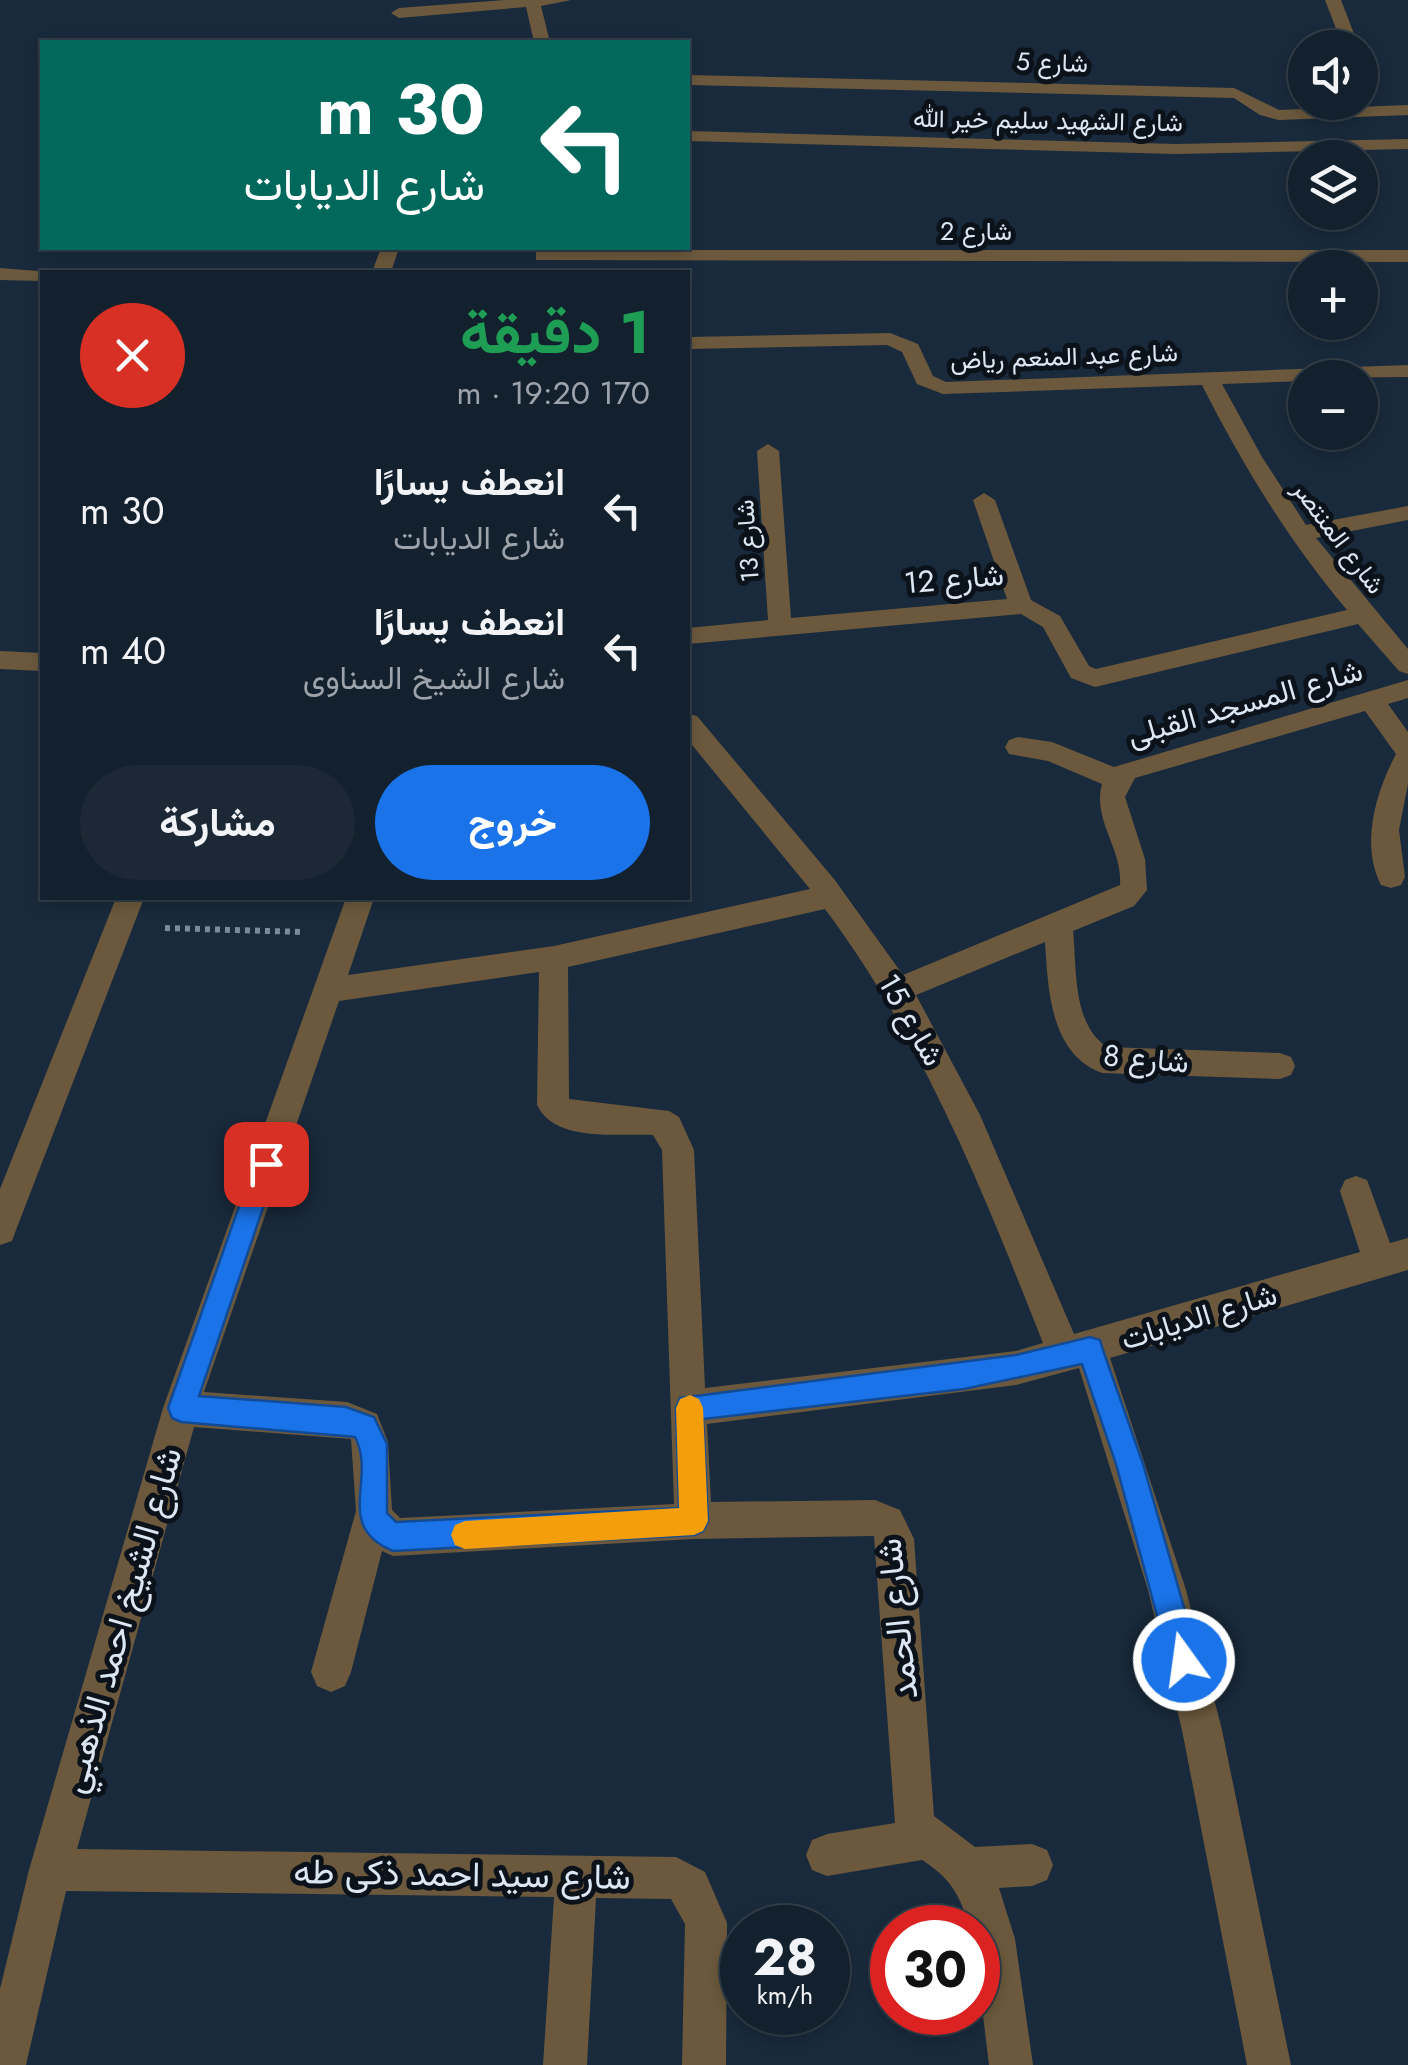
<!DOCTYPE html>
<html lang="ar">
<head>
<meta charset="utf-8">
<style>
  body { margin:0; font-family:Jost,Vazirmatn,sans-serif; background:#1c2835; color:#f1f3f6; direction:rtl; height:100vh; display:flex; flex-direction:column; font-size:38px; white-space:nowrap }
  * { box-sizing:border-box; margin:0 }
  p { font-size:32px; color:#9da3aa }
  .icon { flex:none; width:55px; height:55px; fill:none; stroke:currentColor; stroke-width:2; stroke-linecap:round; stroke-linejoin:round }
  .map { position:relative; flex:1; overflow:hidden; direction:ltr }
  .panel { position:absolute; left:40px; top:270px; width:650px; height:630px; display:flex; flex-direction:column; background:#13202d; border-radius:0px; box-shadow:0 5px 15px #0003,0 0 0 2px #323e49; direction:rtl }
  .panel>* { flex:none }
  .guide { position:absolute; left:40px; top:40px; width:650px; height:210px; border-radius:0px; box-shadow:0 5px 15px #0003,0 0 0 2px #323e49; direction:rtl; background:#00695c; color:#fff; overflow:hidden }
  .fabs { position:absolute; left:1288px; top:30px; display:grid; gap:20px }
  .fabs a { display:grid; place-items:center; width:90px; height:90px; border-radius:50%; background:#13202d; box-shadow:0 5px 15px #0003,0 0 0 2px #323e49; font-size:50px }
  .speed { position:absolute; left:720px; top:1905px; display:flex; gap:20px; font-size:50px; font-weight:700; text-align:center }
  .speed>* { display:grid; place-content:center; width:130px; height:130px; border-radius:50%; background:#13202d; box-shadow:0 5px 15px #0003,0 0 0 2px #323e49; line-height:1 }
  .speed small { font-size:25px; font-weight:400 }
  .speed .limit { border:15px solid #d22; background:#fff; color:#111 }
  .pin { position:absolute; display:grid; place-items:center; width:85px; height:85px; color:#fff; margin:-42px; border-radius:20px; box-shadow:0 5px 15px #0006 }
  .me { position:absolute; width:110px; margin:-55px; rotate:346deg; stroke-linejoin:round; filter:drop-shadow(0 0 8px #0008) }
  .turn { display:flex; align-items:center; gap:35px; height:210px; padding:0 40px; font-size:45px }
  .turn .icon { width:130px; height:130px; stroke-width:2.5 }
  .turn b { display:block; font-size:70px; line-height:85px }
  .round { display:grid; place-items:center; flex:none; width:105px; height:105px; border-radius:52px; background:#1c2835 }
  .head { display:flex; align-items:center; justify-content:space-between; height:170px; padding:0 40px }
  h1 { font-size:60px; font-weight:700; line-height:75px; color:#1e9e55 }
  .button { display:flex; gap:20px; margin-top:auto; padding:20px 40px }
  .button a { flex:1; height:115px; border-radius:60px; background:#1a73e8; color:#fff; font-size:40px; font-weight:700; line-height:115px; text-align:center }
  .button a+a { background:#1c2835; color:#f1f3f6 }
  ul { padding:0; list-style:none }
  li { display:flex; align-items:center; gap:30px; height:140px; padding:0 40px }
  li div { flex:1 }
  li b { display:block; font-size:38px }
  li em { font-style:normal }
  .map>svg:first-child { display:block }
  .lines { fill:none; stroke-linecap:round; stroke-linejoin:round }
  .path { stroke:#7c8a99; stroke-width:6; stroke-dasharray:5 5; stroke-linecap:butt }
  .minor { fill:#6c593d; fill-rule:evenodd }
  .route { fill:#1a73e8; stroke:#114b97; stroke-width:2.5 }
  .slow { fill:#f59e0b }
  .labels { text-anchor:middle; stroke-width:10; stroke-linejoin:round; paint-order:stroke }
  .far-street-label { font-size:25px; fill:#dbe7f2; stroke:#0b121a }
  .street-label { font-size:30px; fill:#dbe7f2; stroke:#0b121a }
  .near-street-label { font-size:35px; fill:#dbe7f2; stroke:#0b121a }
</style>
</head>
<body>
<div class="map">
<svg width="1408" height="2065" viewBox="0 0 1408 2065">
  <rect width="100%" height="100%" fill="#192a3c"/>
  <g class="lines">
    <polyline class="path" points="165,928 303,932"/>
    <g class="minor">
      <polygon points="505,0 571,0 541,6 550,42 534,42 526,7 399,18 391,13 399,8"/>
      <polygon points="1325,0 1341,0 1356,39 1354,42 1340,39"/>
      <polygon points="688,75 1234,88 1279,110 1408,105 1408,115 1279,120 1260,115 1234,98 688,85"/>
      <polygon points="688,131 1176,144 1408,139 1408,149 1176,154 688,141"/>
      <polygon points="381,248 399,248 391,272 372,272"/>
      <polygon points="543,250 1408,250 1408,262 536,260 536,252"/>
      <polygon points="0,268 50,272 42,272 42,281 0,280"/>
      <path d="M890,333L918,344L933,376L946,382L1408,365V377L1305,378V381L1222,384L1262,457L1306,525L1408,506V520L1316,538L1408,649V674L1399,671L1358,624L1095,687L1071,678L1043,627L1021,614L688,644V628L768,620L757,451L768,444L779,451L791,618L1007,599L973,500L984,493L995,500L1031,600L1060,616L1089,666L1096,669L1347,610C1289,541 1243,466 1202,385L943,394L917,384L902,352L887,345L688,349V337Z"/>
      <polygon points="0,651 42,653 42,671 0,669"/>
      <path d="M1408,680V698L1388,704L1408,732V784L1399,830L1405,877L1401,885L1391,888L1381,885C1360,844 1376,792 1396,754L1365,711L1135,778L1125,797L1145,859L1147,890L1134,906L1073,931C1077,968 1072,1024 1107,1047L1280,1053L1291,1057L1295,1066L1291,1075L1280,1079L1102,1073C1050,1054 1048,989 1045,942L916,995L980,1115L1074,1334L1360,1252L1340,1191L1345,1180L1356,1176L1367,1180L1390,1243L1408,1238V1270L1110,1358L1186,1590L1222,1730L1291,2065H1247L1182,1730L1148,1590L1079,1368L1016,1385L707,1424L711,1502L875,1500L900,1510L914,1539L934,1816L975,1847L1032,1844L1047,1850L1053,1865L1047,1880L1032,1886L999,1888L1015,1939L1033,2065H989L978,1974V1928H969C961,1895 950,1878 922,1860L827,1876L812,1870L806,1855L812,1840L827,1834L895,1823L874,1536L693,1539L393,1556L382,1551L351,1672L345,1686L331,1692L317,1686L311,1672L356,1511L351,1439L194,1427L77,1849L676,1857L705,1872L727,1923L726,2065H682L685,1924L671,1899L596,1898L587,2065H543L554,1897L66,1891L26,2065H0V1989L29,1870L163,1408L346,898H374L348,975L554,946L810,889L688,740V714L697,716L834,879L903,975L1120,885C1123,849 1092,820 1102,784L1048,761L1009,754L1005,747L1009,740L1018,737L1052,742L1114,767ZM825,909C923,1040 983,1191 1043,1343L1016,1351L705,1388L694,1150L679,1117L669,1111L569,1099L568,967ZM539,972L537,1105C555,1143 618,1133 653,1135L662,1150L674,1504L400,1518L392,1510L388,1442L377,1414L347,1402L204,1392L339,1001Z"/>
      <polygon points="116,898 144,898 16,1230 12,1241 0,1245 0,1189"/>
    </g>
  </g>
  <path class="route" d="M266,1153L274,1156L278,1164L199,1396L346,1407L374,1417L387,1444V1513L396,1522L679,1508L676,1408L680,1398L1016,1355L1090,1337L1100,1340L1103,1350L1143,1464L1199,1660L1195,1670L1184,1675L1174,1670L1169,1660L1116,1464L1082,1364L964,1389L703,1419L708,1521L703,1531L694,1535L393,1551C333,1526 377,1479 355,1437L181,1422L172,1418L168,1408L254,1164L257,1156Z"/>
  <polygon class="slow" points="690,1395 699,1399 703,1408 708,1521 703,1531 694,1535 465,1549 455,1545 451,1535 455,1525 465,1521 679,1508 676,1408 680,1399"/>
  <g class="labels">
    <g class="far-street-label">
      <text transform="translate(1052 62) rotate(2)" y="9">شارع 5</text>
      <text transform="translate(1048 120) rotate(1)" y="9">شارع الشهيد سليم خير الله</text>
      <text x="976" y="240">شارع 2</text>
      <text transform="translate(1064 356) rotate(-2)" y="9">شارع عبد المنعم رياض</text>
      <text transform="translate(1339 537) rotate(53)" y="9">شارع المنتصر</text>
      <text transform="translate(747 541) rotate(-94)" y="9">شارع 13</text>
    </g>
    <g class="street-label">
      <text transform="translate(954 579) rotate(-5)" y="10">شارع 12</text>
      <text transform="translate(1245 703) rotate(-16)" y="10">شارع المسجد القبلى</text>
      <text transform="translate(911 1020) rotate(60)" y="10">شارع 15</text>
      <text transform="translate(1146 1059) rotate(5)" y="10">شارع 8</text>
      <text transform="translate(1199 1317) rotate(-17)" y="10">شارع الديابات</text>
    </g>
    <g class="near-street-label">
      <text transform="translate(897 1619) rotate(-96)" y="12">شارع الحمد</text>
      <text transform="translate(121 1620) rotate(-74)" y="12">شارع الشيخ احمد الذهبي</text>
      <text transform="translate(462 1874) rotate(1)" y="12">شارع سيد احمد ذكى طه</text>
    </g>
  </g>
</svg>
<div class="fabs">
<a><svg class="icon" aria-label="sound" viewBox="0 0 24 24"><path d="M4 9h4l5-4v14l-5-4H4zM17 9q2 3 0 6"/></svg></a>
<a><svg class="icon" aria-label="layers" viewBox="0 0 24 24"><path d="M12 4l9 5-9 5-9-5zM3 14l9 5 9-5"/></svg></a>
<a>+</a>
<a>−</a>
</div>
<div class="speed"><div>28<small>km/h</small></div><div class="limit">30</div></div>
<div class="pin" style="left:266px;top:1164px;background:#d93025"><svg class="icon" aria-label="arrive" viewBox="0 0 24 24"><path d="M6 21V4h12l-3 4 3 4H6"/></svg></div>
<svg class="me" style="left:1184px;top:1660px" viewBox="-20 -20 40 40"><circle r="17" fill="#1a73e8" stroke="#fff" stroke-width="3"/><path d="M0-11L8 9 0 5-8 9z" fill="#fff"/></svg>
<div class="guide">
<div class="turn"><svg class="icon" aria-label="left" viewBox="0 0 24 24"><path d="M17 20v-9H6M10 6l-5 5 5 5"/></svg><div><b>30 m</b>شارع الديابات</div></div>
</div>
<section class="panel">
<div class="head"><div><h1>1 دقيقة</h1><p>170 m · 19:20</p></div><a class="round" style="background:#d93025;color:#fff"><svg class="icon" aria-label="close" viewBox="0 0 24 24"><path d="M6 6l12 12M18 6L6 18"/></svg></a></div>
<ul>
<li><svg class="icon" aria-label="left" viewBox="0 0 24 24"><path d="M17 20v-9H6M10 6l-5 5 5 5"/></svg><div><b>انعطف يسارًا</b><p>شارع الديابات</p></div><em>30 m</em></li>
<li><svg class="icon" aria-label="left" viewBox="0 0 24 24"><path d="M17 20v-9H6M10 6l-5 5 5 5"/></svg><div><b>انعطف يسارًا</b><p>شارع الشيخ السناوى</p></div><em>40 m</em></li>
</ul>
<div class="button"><a>خروج</a><a>مشاركة</a></div>
</section>
</div>
</body>
</html>
